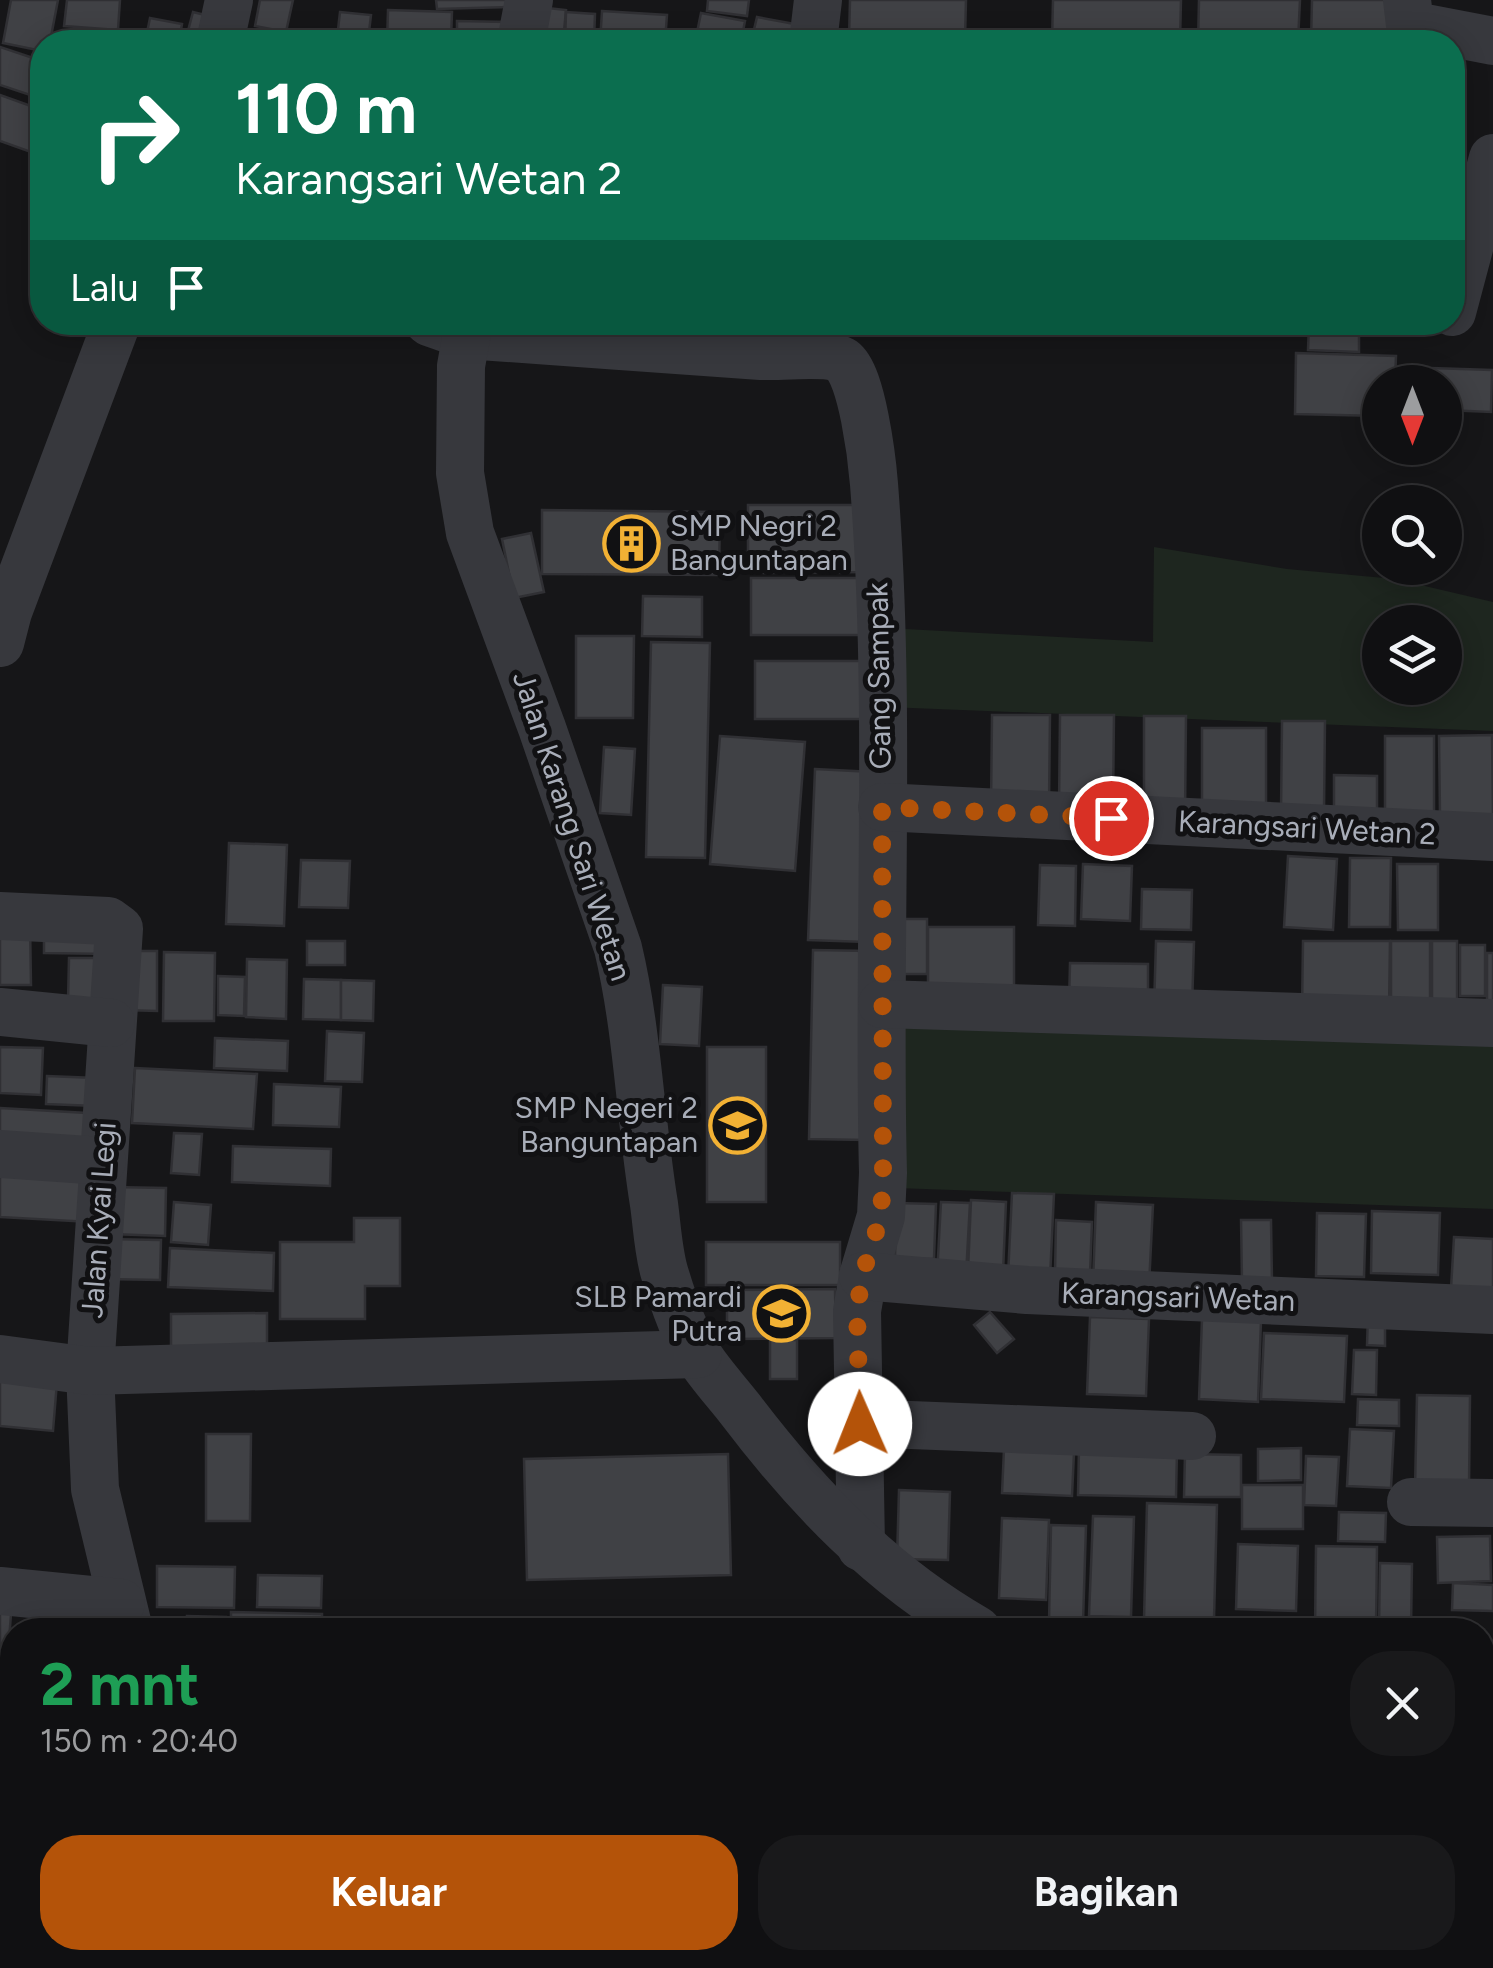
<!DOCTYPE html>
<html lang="id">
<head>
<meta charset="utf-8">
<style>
  body { margin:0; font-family:Figtree,sans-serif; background:#19191b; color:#f1f3f6; height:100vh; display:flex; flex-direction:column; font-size:38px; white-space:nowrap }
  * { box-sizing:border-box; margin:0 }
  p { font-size:32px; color:#9c9d9f }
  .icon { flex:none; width:55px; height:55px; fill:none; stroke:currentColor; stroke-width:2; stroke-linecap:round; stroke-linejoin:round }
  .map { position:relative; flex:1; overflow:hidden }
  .side { position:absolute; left:0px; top:1618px; width:1495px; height:352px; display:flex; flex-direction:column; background:#101012; border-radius:40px 40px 0 0; box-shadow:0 5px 25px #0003,0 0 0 2px #303032 }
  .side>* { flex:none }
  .guide { position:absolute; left:30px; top:30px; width:1435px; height:305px; border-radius:40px; box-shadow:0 5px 25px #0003,0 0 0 2px #303032; background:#0b6e4f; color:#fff; overflow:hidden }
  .needle { width:65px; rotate:180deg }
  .fabs { position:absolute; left:1362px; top:365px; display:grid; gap:20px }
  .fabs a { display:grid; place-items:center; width:100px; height:100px; border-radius:50%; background:#101012; box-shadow:0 5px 25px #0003,0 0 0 2px #303032; font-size:50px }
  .pin { position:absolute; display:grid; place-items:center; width:85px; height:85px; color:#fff; margin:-42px; border:5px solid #fff; border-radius:50%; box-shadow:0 2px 10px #0007 }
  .me { position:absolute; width:110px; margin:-55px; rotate:359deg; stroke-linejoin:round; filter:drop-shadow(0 0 8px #0008) }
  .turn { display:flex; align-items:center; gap:35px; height:210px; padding:0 40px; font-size:45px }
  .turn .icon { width:130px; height:130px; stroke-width:2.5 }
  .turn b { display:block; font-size:70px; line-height:85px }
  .then { display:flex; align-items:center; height:95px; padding:0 40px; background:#0003; gap:20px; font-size:38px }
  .round { display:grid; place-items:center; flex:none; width:105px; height:105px; border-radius:40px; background:#19191b }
  .headline { display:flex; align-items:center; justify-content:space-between; height:170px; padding:0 40px }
  h1 { font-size:60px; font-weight:700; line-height:75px; color:#1e9e55 }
  .primary-button { display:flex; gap:20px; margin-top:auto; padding:20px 40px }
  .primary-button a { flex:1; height:115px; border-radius:40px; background:#b45309; color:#fff; font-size:40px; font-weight:700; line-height:115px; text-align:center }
  .primary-button a+a { background:#19191b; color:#f1f3f6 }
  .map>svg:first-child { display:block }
  .green { fill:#1e261f; fill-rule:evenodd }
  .building { fill:#404145; stroke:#303034; stroke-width:2.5 }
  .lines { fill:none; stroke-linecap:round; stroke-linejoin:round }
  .minor { stroke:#37383d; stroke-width:48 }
  .route { stroke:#b45309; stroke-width:18; stroke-dasharray:0 32.4 }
  .labels { text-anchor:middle; stroke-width:10; stroke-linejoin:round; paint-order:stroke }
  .poi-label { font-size:30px; fill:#a8adb8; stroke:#111113; text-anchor:end }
  .street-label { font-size:30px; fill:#a8adb8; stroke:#111113 }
</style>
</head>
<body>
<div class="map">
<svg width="1493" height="1968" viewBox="0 0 1493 1968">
  <rect width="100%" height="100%" fill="#161618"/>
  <g class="green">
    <path d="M1154,547L1287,569L1395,579L1493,602V731L887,707L886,628L1153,642ZM1380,622H1445V688H1380Z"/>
    <polygon points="903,1006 1493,1027 1493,1209 896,1188"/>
  </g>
  <g class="building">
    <polygon points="11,0 58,0 50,42 42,42 42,51 3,43"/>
    <polygon points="67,0 120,0 118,30 64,26"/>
    <polygon points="260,0 293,0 286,32 255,26"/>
    <polygon points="436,0 513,0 513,7 437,9"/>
    <polygon points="708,0 749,0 747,16 707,11"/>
    <polygon points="850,0 966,0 965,40 849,38"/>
    <polygon points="1053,0 1181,0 1180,42 1052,42"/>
    <polygon points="1199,0 1300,0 1298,42 1198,42"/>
    <polygon points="1312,0 1391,0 1389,42 1311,42"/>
    <polygon points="530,6 566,10 563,42 526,42"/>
    <polygon points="388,10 452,12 451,42 387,42"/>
    <polygon points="602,11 667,15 665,42 600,42"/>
    <polygon points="193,12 217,18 211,42 185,42"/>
    <polygon points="340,12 371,15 368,41 337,38"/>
    <polygon points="566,12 595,14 594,42 565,42"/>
    <polygon points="701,13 745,21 741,42 695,42"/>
    <polygon points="757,17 800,25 796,42 751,42"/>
    <polygon points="150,18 182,24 179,42 145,42"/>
    <polygon points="457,21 508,22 508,42 457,42"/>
    <polygon points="0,47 42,61 42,87 39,98 0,85"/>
    <polygon points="0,95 42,110 42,156 0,141"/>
    <polygon points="661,322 760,322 759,347 660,340"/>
    <polygon points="794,322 847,322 847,329 794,328"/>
    <polygon points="1309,322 1359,322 1359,352 1308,350"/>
    <polygon points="1296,353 1396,356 1395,382 1380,382 1380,416 1295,414"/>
    <polygon points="1400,367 1492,370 1491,412 1445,410 1445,382 1399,382"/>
    <polygon points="748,505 867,505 868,572 748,573"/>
    <polygon points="542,510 720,512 719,575 542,574"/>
    <polygon points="531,533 544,592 514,598 502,539"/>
    <rect x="751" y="578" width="116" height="57"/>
    <polygon points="643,596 702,597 702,637 642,636"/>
    <polygon points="576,636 634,636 633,718 576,718"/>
    <polygon points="651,642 710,643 705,858 646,857"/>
    <rect x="755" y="661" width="108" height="58"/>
    <polygon points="992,715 1050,715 1049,806 991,805"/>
    <polygon points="1060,715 1114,715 1113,807 1059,807"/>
    <polygon points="1144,716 1186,716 1185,819 1144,819"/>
    <polygon points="1282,721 1325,721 1324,812 1281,812"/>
    <rect x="1202" y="728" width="64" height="85"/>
    <polygon points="1492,735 1493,815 1440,815 1439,736"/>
    <polygon points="720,736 805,742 795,871 710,864"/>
    <rect x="1385" y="736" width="49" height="79"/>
    <polygon points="604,747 635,749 631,815 600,813"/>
    <polygon points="815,769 873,772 866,942 808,940"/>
    <polygon points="1334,775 1377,776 1377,815 1334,814"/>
    <polygon points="229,843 287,845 284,926 226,924"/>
    <polygon points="1288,856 1337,859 1333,930 1284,927"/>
    <polygon points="1350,858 1391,858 1390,927 1349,927"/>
    <polygon points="301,860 350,861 348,908 299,907"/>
    <polygon points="1083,864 1132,866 1130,921 1081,919"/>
    <polygon points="1397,864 1438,864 1438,930 1398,930"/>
    <polygon points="1040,865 1076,866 1075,926 1038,925"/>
    <polygon points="1142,889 1192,890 1191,930 1141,929"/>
    <rect x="901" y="919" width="26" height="55"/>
    <polygon points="0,921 30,921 31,985 0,985"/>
    <polygon points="44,927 110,927 110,954 44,953"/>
    <rect x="928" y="927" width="86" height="64"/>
    <rect x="307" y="941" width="38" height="24"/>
    <polygon points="1156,941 1194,942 1192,1009 1154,1008"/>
    <polygon points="1303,941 1390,941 1389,1012 1302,1011"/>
    <rect x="1391" y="941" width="39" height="75"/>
    <rect x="1432" y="941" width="25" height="75"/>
    <rect x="1460" y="945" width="25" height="51"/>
    <polygon points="813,950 870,951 866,1140 809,1139"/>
    <polygon points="124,951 157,951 157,1011 123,1010"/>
    <polygon points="164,952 215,953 214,1021 163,1021"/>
    <rect x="1487" y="953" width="6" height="68"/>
    <polygon points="69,958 105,958 104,1000 68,1000"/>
    <polygon points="247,959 287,960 286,1019 246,1017"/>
    <polygon points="1070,963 1148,964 1148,1005 1069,1004"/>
    <polygon points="218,976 245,977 244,1016 218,1015"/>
    <polygon points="304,979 341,980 341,1020 303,1019"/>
    <polygon points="341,980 374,981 373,1021 341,1020"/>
    <polygon points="663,985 702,987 699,1046 660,1044"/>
    <polygon points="327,1031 364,1033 362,1082 325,1081"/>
    <polygon points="215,1038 288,1041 287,1071 214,1068"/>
    <polygon points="0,1047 43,1048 41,1095 0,1093"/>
    <rect x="707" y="1047" width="59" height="155"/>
    <polygon points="135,1068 257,1074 253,1129 132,1123"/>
    <polygon points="47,1076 96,1078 95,1106 46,1104"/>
    <polygon points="274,1084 341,1087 339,1127 273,1125"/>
    <polygon points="0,1108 87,1113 84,1152 0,1147"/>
    <polygon points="174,1133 202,1134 199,1175 171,1173"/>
    <polygon points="233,1146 331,1149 330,1186 232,1182"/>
    <polygon points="0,1167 93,1172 90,1222 0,1217"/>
    <polygon points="112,1187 166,1188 165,1236 111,1234"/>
    <polygon points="1012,1193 1054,1194 1050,1278 1008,1276"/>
    <polygon points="971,1200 1006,1202 1003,1273 968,1271"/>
    <polygon points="174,1202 211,1205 208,1245 171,1242"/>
    <polygon points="941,1202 970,1203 966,1276 937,1275"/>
    <polygon points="1096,1202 1153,1205 1149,1286 1093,1283"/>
    <polygon points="896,1203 936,1204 934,1259 895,1259"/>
    <polygon points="1372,1211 1440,1213 1438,1275 1371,1273"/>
    <polygon points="1317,1213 1366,1214 1364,1277 1316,1276"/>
    <polygon points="354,1218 400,1218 400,1286 365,1286 365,1319 280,1319 280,1242 354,1242"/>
    <polygon points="1056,1220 1092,1222 1090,1274 1055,1273"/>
    <polygon points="1241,1220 1271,1220 1272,1281 1242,1282"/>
    <polygon points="1454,1237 1493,1239 1493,1290 1451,1288"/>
    <polygon points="106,1239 161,1240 160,1280 105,1279"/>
    <rect x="706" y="1242" width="134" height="43"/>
    <polygon points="170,1248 274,1253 273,1291 168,1287"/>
    <polygon points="835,1289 836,1338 727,1339 727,1290"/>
    <polygon points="990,1312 1014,1339 997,1353 974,1325"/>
    <polygon points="267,1313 267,1351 171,1351 171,1314"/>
    <polygon points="1368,1314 1385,1314 1385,1346 1367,1345"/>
    <polygon points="1090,1317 1149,1319 1146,1396 1087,1394"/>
    <polygon points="1202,1319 1261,1321 1258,1402 1199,1399"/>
    <polygon points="1264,1333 1347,1336 1344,1402 1261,1399"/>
    <rect x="770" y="1340" width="27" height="39"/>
    <polygon points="1354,1350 1377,1350 1376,1395 1352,1394"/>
    <polygon points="0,1378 57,1382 53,1431 0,1426"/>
    <polygon points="1417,1395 1470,1396 1469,1488 1415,1488"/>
    <polygon points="1358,1399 1399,1400 1399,1426 1357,1425"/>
    <polygon points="1350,1429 1394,1431 1391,1488 1347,1486"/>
    <polygon points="206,1434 251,1434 250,1521 206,1521"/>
    <polygon points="1079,1448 1177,1451 1176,1497 1078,1495"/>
    <polygon points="1301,1448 1301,1480 1258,1481 1258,1449"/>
    <polygon points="1004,1449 1074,1453 1072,1496 1002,1493"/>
    <polygon points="728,1454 731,1575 527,1580 524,1459"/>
    <polygon points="1185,1454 1241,1455 1241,1497 1184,1497"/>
    <polygon points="1306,1456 1339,1457 1336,1506 1304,1505"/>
    <rect x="1242" y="1485" width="61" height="44"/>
    <polygon points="899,1490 950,1492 948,1560 897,1559"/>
    <polygon points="1147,1503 1217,1505 1214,1620 1144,1619"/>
    <polygon points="1339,1512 1386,1513 1385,1542 1338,1541"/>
    <polygon points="1093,1516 1134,1517 1131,1617 1089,1616"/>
    <polygon points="1002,1518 1049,1520 1046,1600 999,1598"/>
    <polygon points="1051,1525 1086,1526 1083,1623 1049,1622"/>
    <polygon points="1490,1536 1491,1581 1438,1583 1437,1537"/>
    <polygon points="1238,1544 1298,1546 1296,1611 1236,1609"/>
    <polygon points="1316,1546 1377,1547 1376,1630 1315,1630"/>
    <polygon points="1380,1563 1412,1564 1411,1630 1379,1630"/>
    <polygon points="157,1566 235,1567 234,1608 157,1607"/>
    <polygon points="258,1575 322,1576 321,1608 257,1607"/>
    <polygon points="1453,1583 1493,1585 1493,1611 1452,1610"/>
    <polygon points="0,1600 12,1601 8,1654 0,1653"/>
    <polygon points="231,1612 322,1614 322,1630 231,1630"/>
    <polygon points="187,1616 226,1617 226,1630 187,1630"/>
    <polygon points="1,1694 12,1695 12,1740 0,1738"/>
    <rect x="1482" y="1704" width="11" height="37"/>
    <polygon points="0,1746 12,1747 12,1805 0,1804"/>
    <rect x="1482" y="1805" width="11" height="33"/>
    <polygon points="0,1829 12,1830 12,1938 5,1937 8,1889 0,1888"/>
    <rect x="1482" y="1844" width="11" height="34"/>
    <polygon points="1482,1883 1493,1884 1493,1925 1482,1925"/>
    <polygon points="1482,1936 1493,1936 1493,1968 1463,1968 1463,1958 1482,1958"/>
    <rect x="91" y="1958" width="57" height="10"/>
    <rect x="339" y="1958" width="48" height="10"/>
    <polygon points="506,1958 566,1958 565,1968 505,1968"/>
    <polygon points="569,1958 597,1958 597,1968 568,1968"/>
    <polygon points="604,1958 655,1958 655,1968 603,1968"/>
    <rect x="685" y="1958" width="46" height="10"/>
    <polygon points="739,1958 792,1958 792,1968 738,1968"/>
    <rect x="1211" y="1958" width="38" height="10"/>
    <polygon points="1327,1958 1377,1958 1377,1964 1327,1963"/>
    <polygon points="1387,1958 1450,1958 1449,1968 1386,1968"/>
    <polygon points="436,1959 466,1960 466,1968 436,1968"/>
  </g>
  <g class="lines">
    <g class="minor">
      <polyline points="1407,0 1410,25 1493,41"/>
      <polyline points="220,42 229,0"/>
      <polyline points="521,42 529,0"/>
      <polyline points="813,42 818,0"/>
      <polyline points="1452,312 1493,158"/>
      <path d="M429,322L466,335C564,342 663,349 761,356C780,357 829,351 843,361C862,375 872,459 874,484C892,713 877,944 883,1173L881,1216L863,1276L857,1311L861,1547"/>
      <path d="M469,322L461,366L460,473L470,533L542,728L618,948C638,1032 640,1119 654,1204C657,1226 658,1249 664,1271C672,1298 683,1331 698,1355C710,1374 726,1391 740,1409C806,1496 881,1575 977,1630"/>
      <polyline points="0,643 8,612 117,322"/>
      <polyline points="882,807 1493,837"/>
      <polyline points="0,916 108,921 119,929 90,1371 95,1489 129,1630"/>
      <polyline points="882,1004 1493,1023"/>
      <polyline points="0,1012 111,1023"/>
      <polyline points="0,1154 102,1161"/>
      <polyline points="863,1276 1027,1290 1493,1310"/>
      <polyline points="0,1359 90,1371 698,1354"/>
      <polyline points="860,1423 1192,1436"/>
      <polyline points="1411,1502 1493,1503"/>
      <polyline points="0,1591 121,1603"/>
      <polyline points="1482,1675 1493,1676"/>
      <polyline points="246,1958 251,1968"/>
    </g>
  </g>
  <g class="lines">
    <polyline class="route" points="860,1424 857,1311 862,1276 881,1216 883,1173 882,807 1111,818"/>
  </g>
  <defs>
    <symbol id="building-ring" viewBox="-11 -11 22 22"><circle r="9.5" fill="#111113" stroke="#f2b134" stroke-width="1.5"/><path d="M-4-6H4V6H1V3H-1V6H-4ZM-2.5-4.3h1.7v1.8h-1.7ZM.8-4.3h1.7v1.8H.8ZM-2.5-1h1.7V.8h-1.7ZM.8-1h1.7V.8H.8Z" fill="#f2b134"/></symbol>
    <symbol id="school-ring" viewBox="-11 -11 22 22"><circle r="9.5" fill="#111113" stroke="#f2b134" stroke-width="1.5"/><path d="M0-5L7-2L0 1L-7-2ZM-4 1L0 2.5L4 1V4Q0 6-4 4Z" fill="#f2b134"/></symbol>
  </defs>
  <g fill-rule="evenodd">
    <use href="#building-ring" x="600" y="512" width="63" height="63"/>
    <use href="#school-ring" x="706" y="1094" width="63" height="63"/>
    <use href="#school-ring" x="750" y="1282" width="63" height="63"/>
  </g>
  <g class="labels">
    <g class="poi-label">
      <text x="670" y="536" text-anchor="start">SMP Negri 2<tspan x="670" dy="34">Banguntapan</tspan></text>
      <text x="698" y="1118">SMP Negeri 2<tspan x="698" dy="34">Banguntapan</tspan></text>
      <text x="742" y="1307">SLB Pamardi<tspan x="742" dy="34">Putra</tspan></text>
    </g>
    <g class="street-label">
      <text transform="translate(879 676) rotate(-91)" y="10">Gang Sampak</text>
      <text transform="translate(572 826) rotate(72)" y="10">Jalan Karang Sari Wetan</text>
      <text transform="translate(1307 828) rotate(3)" y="10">Karangsari Wetan 2</text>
      <text transform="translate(99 1220) rotate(-86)" y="10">Jalan Kyai Legi</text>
      <text transform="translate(1178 1297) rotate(2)" y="10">Karangsari Wetan</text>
    </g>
  </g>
</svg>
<div class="fabs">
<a><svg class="needle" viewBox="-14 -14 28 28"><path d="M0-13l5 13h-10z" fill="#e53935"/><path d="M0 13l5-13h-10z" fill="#9c9d9f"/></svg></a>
<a><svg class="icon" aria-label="search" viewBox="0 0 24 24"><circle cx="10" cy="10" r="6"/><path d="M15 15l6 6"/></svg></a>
<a><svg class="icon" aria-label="layers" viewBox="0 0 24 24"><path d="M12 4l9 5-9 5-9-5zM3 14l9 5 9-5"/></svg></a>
</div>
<div class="pin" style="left:1111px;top:818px;background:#d93025"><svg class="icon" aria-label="arrive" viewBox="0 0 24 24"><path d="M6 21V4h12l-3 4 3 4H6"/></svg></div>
<svg class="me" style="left:860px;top:1424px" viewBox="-20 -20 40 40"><circle r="19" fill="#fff"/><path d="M0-13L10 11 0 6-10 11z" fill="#b45309"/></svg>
<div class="guide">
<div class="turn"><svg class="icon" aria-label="right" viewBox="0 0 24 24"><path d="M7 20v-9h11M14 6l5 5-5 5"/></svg><div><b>110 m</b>Karangsari Wetan 2</div></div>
<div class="then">Lalu<svg class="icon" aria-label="arrive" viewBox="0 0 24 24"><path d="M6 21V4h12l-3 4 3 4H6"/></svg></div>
</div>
<section class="side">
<div class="headline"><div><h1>2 mnt</h1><p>150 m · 20:40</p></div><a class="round"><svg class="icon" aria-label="close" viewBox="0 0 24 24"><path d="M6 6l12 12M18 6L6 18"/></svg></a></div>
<div class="primary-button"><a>Keluar</a><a>Bagikan</a></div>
</section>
</div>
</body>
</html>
